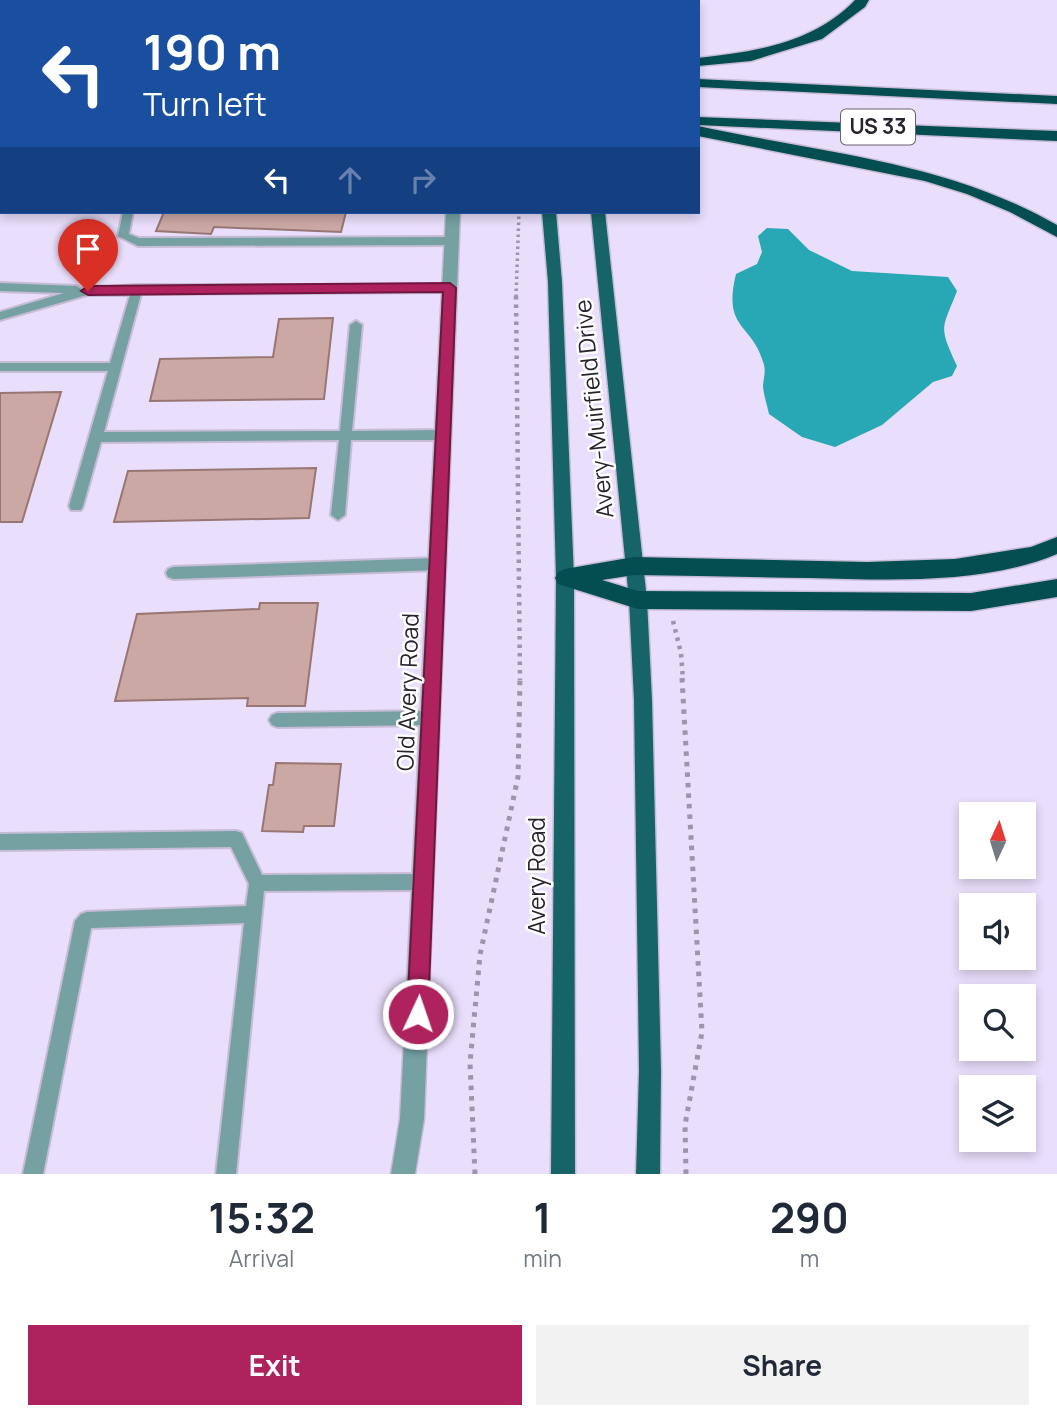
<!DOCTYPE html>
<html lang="en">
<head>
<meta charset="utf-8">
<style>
  body { margin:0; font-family:Manrope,sans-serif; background:#f2f2f3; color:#1f2937; height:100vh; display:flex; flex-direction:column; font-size:26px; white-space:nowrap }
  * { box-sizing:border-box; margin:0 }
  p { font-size:23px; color:#747a83 }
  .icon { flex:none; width:38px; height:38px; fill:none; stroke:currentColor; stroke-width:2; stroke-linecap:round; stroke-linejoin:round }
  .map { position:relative; height:1174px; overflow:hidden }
  .details { display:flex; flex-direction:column; background:#fff; flex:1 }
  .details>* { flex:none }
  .guide { position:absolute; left:0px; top:0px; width:700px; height:214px; box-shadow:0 4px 10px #0003; background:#1a4fa0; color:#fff; overflow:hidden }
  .needle { width:46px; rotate:4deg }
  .controls { position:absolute; left:959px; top:802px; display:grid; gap:14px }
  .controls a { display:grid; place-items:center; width:77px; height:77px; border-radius:0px; background:#fff; box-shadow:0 4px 10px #0003; font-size:35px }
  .pin { position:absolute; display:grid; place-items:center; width:60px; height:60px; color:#fff; margin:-72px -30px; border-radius:50% 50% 50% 0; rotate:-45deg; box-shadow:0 0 7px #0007 }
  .pin .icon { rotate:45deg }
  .me { position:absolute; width:77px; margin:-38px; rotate:3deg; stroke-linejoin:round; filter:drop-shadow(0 0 5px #0008) }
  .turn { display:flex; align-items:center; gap:24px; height:147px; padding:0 28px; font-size:32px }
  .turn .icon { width:91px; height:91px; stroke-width:2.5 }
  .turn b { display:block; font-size:49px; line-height:60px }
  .lanes { display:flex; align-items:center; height:66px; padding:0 28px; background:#0003; justify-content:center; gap:35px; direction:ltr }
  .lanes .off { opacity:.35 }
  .eta { display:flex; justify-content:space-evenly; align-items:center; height:119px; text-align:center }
  .eta b { font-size:42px; font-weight:700; line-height:49px }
  .primary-button { display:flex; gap:14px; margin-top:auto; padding:14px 28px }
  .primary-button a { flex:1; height:80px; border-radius:0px; background:#ae225e; color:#fff; font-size:28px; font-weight:700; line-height:80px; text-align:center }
  .primary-button a+a { background:#f2f2f3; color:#1f2937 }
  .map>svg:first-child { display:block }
  .water { fill:#28a7b4 }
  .building { fill:#cba8a4; stroke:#977673; stroke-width:2 }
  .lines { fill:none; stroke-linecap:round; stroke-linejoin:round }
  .lane-casing { stroke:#c6bcd6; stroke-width:4 }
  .street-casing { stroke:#c6bcd6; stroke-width:3 }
  .primary-casing { stroke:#c6bcd6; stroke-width:3 }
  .highway-casing { stroke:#c6bcd6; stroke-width:3 }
  .path-far2 { stroke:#9d95aa; stroke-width:3.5; stroke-dasharray:2.5 3.5; stroke-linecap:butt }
  .path-far1 { stroke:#9d95aa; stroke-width:4.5; stroke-dasharray:3.5 5; stroke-linecap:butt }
  .path { stroke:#9d95aa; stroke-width:5; stroke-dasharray:4.5 6; stroke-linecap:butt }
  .lane { fill:#75a1a3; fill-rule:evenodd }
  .street { fill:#75a1a3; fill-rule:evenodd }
  .primary { fill:#166468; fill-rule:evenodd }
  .highway { fill:#044d50; fill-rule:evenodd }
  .route { fill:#ae225e; stroke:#71163d; stroke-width:2 }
  .labels { text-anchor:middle; stroke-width:5; stroke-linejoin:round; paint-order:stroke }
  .shield { fill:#fff; stroke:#68656d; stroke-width:2 }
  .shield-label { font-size:21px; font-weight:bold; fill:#28232e }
  .street-label { font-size:23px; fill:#28232e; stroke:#fff }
</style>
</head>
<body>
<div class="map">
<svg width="1057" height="1174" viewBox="0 0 1057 1174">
  <rect width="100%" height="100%" fill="#e9defb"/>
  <path class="water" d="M767,228L788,229L809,250L852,271L948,277L957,291C942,330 938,325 957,366L952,376L933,382L882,425L835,447L802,437L769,414C767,405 764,396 763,387C763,380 766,372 764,365C753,322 722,331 736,274L757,264L762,252L758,236Z"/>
  <g class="building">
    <polygon points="164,212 346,212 341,232 214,227 211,234 156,231"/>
    <polygon points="333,318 324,399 150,401 160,359 273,357 279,319"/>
    <polygon points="61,392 22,522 0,522 0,393"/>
    <polygon points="316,468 309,518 114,522 128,471"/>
    <polygon points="260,603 318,603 305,706 247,706 248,698 115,701 137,614 259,609"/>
    <polygon points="276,763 341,764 334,826 304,826 303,832 262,831 269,785 273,785"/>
  </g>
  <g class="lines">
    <defs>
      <g id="lane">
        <polygon points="123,212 133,212 129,234 139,238 452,237 457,241 452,245 138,246 118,236"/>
        <polygon points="0,283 76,286 81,289 137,285 454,285 456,288 450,292 141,294 104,432 340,431 350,325 356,321 362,325 352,431 443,430 449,435 443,440 351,440 345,515 338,520 331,515 339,440 101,442 83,506 81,510 71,510 69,506 108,371 0,371 0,363 110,363 130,295 87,295 0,320 0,312 64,293 0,291"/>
        <polygon points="438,558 443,560 445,564 443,568 438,570 173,579 168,577 166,573 168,569 173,567"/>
        <polygon points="431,711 436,713 439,718 436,723 431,725 277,727 272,725 269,720 272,715 277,713"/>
        <polygon points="236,831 242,833 262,875 424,874 430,876 432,882 430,888 424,890 264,891 236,1174 216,1174 244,923 91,928 43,1174 23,1174 75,921 81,914 87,912 246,906 249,884 231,847 0,850 0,834"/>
      </g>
      <polygon id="street" points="446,212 460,212 424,1119 415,1174 391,1174 400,1119"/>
      <g id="primary">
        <rect x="532" y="0" width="12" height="2"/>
        <rect x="575" y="0" width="12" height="2"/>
        <polygon points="542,212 556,212 562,282 574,578 575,1174 551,1174 556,578 548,282"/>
        <polygon points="591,212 605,212 647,600 652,700 661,1071 660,1174 636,1174 639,1071 634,700 629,600"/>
      </g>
      <g id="highway">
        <path d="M855,0H869L865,7L822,39L751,61L698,66V58C755,52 814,43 855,0Z"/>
        <rect x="0" y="50" width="2" height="8"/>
        <polygon points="698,79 1057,96 1057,104 698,87"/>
        <rect x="0" y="84" width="2" height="8"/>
        <polygon points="698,117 1057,131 1057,141 698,125"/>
        <path d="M698,126C822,153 945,161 1057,225V237L1010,212L967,194L925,181L698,136Z"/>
        <path d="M1057,537V554C984,585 888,580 810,578C751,577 693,576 634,575L602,580L638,591L971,593L1057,579V597L971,611L638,609L558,584L555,578L558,572L565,569L634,557L867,562L955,559L1031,547Z"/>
      </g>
    </defs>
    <use href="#lane" class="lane-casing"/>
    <use href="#street" class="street-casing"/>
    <use href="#primary" class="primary-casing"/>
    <use href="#highway" class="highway-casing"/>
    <polyline class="path-far2" points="516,297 519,212"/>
    <g class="path-far1">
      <polyline points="516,296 520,680"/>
      <polyline points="673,621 681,653 683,680"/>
    </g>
    <g class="path">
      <polyline points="682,678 702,1032 685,1125 686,1174"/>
      <polyline points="475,1174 470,1063 480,955 518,777 520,678"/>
    </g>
    <use href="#lane" class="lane"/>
    <use href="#street" class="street"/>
    <use href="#primary" class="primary"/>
    <use href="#highway" class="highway"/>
  </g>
  <polygon class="route" points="450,283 456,288 428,1014 425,1021 418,1024 410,1021 407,1014 443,292 88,295 81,291 88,286"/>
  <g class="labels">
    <rect class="shield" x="841" y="109.5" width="74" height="35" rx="5"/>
    <g class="shield-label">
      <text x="878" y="134">US 33</text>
    </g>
    <g class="street-label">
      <text transform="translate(594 409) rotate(-96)" y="8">Avery-Muirfield Drive</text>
      <text transform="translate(408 692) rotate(-88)" y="8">Old Avery Road</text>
      <text transform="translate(537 876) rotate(-90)" y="8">Avery Road</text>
    </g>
  </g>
</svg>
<div class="controls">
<a><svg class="needle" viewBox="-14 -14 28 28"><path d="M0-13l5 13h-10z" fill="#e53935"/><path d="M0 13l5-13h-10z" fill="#747a83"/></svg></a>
<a><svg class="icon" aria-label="sound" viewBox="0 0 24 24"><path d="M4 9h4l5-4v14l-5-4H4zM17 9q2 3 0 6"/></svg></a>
<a><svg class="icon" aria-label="search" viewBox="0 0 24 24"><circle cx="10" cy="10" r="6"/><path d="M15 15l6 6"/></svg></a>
<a><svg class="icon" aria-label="layers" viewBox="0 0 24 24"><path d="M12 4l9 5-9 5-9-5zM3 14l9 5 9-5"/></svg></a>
</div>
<div class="pin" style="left:88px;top:291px;background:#d93025"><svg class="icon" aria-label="arrive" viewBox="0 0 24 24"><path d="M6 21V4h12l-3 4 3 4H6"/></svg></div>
<svg class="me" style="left:418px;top:1014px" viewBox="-20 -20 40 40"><circle r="17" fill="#ae225e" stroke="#fff" stroke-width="3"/><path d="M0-11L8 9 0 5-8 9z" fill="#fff"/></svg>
<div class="guide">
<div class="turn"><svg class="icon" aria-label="left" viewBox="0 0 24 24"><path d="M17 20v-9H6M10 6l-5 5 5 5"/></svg><div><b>190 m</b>Turn left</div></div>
<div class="lanes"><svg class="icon" aria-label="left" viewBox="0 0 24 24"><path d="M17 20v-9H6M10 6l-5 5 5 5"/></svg><svg class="icon off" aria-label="ahead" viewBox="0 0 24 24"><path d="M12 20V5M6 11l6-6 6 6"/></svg><svg class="icon off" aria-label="right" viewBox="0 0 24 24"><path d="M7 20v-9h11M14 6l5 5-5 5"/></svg></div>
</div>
</div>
<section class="details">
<div class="eta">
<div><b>15:32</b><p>Arrival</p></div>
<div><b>1</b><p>min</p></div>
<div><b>290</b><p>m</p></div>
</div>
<div class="primary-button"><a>Exit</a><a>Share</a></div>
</section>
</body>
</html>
